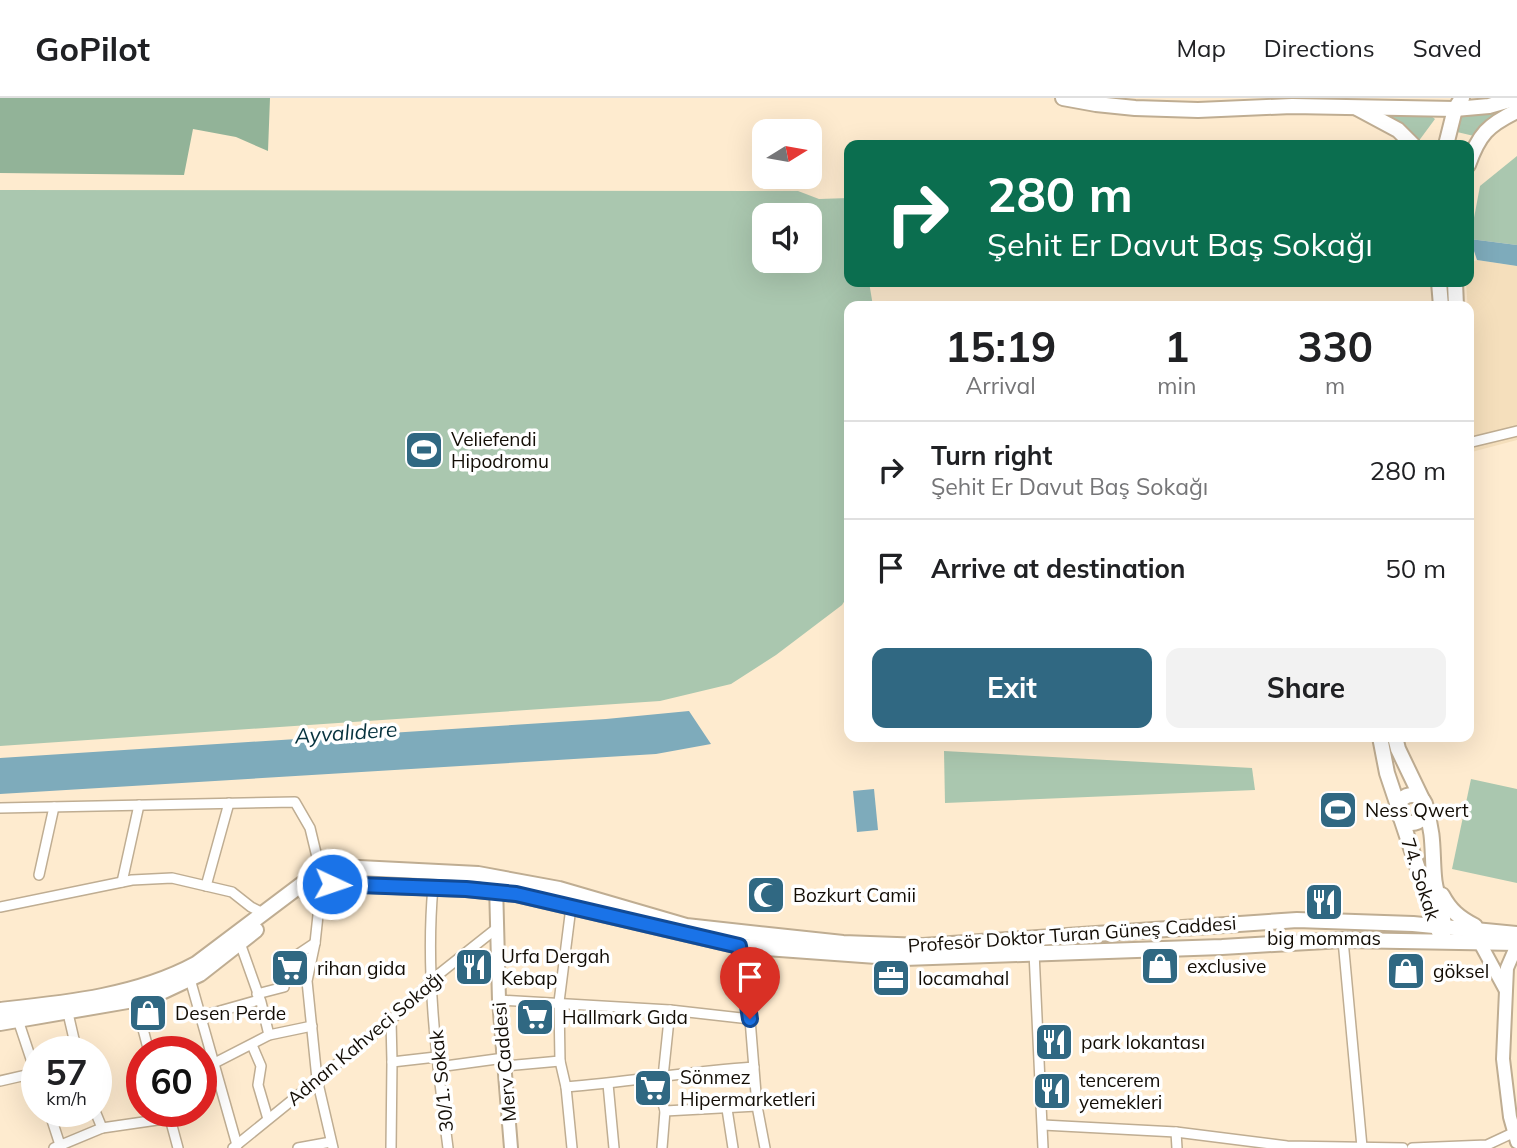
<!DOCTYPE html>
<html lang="en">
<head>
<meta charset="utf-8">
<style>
  body { margin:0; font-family:Mulish,sans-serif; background:#f2f2f2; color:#202124; height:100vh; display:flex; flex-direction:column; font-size:26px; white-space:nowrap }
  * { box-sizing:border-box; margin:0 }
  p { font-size:23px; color:#757577 }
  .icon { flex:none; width:38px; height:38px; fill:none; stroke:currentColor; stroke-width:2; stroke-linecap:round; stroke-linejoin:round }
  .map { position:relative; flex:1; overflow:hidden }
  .drawer { position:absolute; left:844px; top:203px; width:630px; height:441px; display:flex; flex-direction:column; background:#fff; border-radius:14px; box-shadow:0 7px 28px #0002 }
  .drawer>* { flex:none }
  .guide { position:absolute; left:844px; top:42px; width:630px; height:147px; border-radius:14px; box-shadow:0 7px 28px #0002; background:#0b6e4f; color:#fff; overflow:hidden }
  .needle { width:46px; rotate:79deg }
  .controls { position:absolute; left:752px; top:21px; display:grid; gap:14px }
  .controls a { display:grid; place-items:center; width:70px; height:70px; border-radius:14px; background:#fff; box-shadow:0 7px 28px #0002; font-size:35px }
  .speed { position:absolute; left:21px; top:938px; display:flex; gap:14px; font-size:35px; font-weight:700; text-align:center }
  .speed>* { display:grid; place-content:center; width:91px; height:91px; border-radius:50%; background:#fff; box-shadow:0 7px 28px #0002; line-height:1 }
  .speed small { font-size:18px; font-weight:400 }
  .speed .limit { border:10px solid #d22; background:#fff; color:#111 }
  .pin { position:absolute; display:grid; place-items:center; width:60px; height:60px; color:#fff; margin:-72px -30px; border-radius:50% 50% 50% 0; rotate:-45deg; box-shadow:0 0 7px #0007 }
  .pin .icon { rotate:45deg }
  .me { position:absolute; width:77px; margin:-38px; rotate:93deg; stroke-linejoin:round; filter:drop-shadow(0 0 5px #0008) }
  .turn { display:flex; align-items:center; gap:24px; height:147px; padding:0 28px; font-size:32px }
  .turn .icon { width:91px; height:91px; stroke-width:2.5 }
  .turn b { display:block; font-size:49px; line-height:60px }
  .eta { display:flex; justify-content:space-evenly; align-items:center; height:119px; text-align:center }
  .eta b { font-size:42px; font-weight:700; line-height:49px }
  .action { display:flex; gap:14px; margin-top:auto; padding:14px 28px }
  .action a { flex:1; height:80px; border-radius:14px; background:#306882; color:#fff; font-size:28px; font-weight:700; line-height:80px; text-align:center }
  .action a+a { background:#f2f2f2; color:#202124 }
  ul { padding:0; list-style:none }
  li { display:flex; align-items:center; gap:21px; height:98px; padding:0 28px; border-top:2px solid #e0e0e0 }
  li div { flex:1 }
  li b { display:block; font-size:26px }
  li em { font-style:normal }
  header { display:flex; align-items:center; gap:42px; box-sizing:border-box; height:98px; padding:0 35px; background:#fff; border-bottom:2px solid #e0e0e0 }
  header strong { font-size:33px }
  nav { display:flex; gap:38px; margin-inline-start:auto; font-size:24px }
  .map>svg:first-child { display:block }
  .built { fill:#f5dfbc }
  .green { fill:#aac7af; fill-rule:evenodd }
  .forest { fill:#92b398 }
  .water { fill:#7eabbb }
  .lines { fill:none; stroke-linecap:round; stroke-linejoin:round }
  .minor-casing { stroke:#bfad92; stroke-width:12 }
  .secondary-casing { stroke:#bfad92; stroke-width:16 }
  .primary-casing { stroke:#bfad92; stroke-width:18 }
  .minor { stroke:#fff; stroke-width:9 }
  .secondary { stroke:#fff; stroke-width:12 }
  .primary { stroke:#fff; stroke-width:14 }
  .route-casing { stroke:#114b97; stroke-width:18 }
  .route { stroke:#1a73e8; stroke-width:12 }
  .labels { text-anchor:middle; stroke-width:7; stroke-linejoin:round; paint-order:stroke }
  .poi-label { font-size:19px; fill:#130d05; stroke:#fff; text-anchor:start }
  .street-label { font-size:19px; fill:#130d05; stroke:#fff }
  .water-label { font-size:21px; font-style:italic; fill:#06323e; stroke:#fff }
</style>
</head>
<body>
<header>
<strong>GoPilot</strong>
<nav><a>Map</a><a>Directions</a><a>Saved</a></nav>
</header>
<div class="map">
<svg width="1517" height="1050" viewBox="0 0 1517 1050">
  <rect width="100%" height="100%" fill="#feebcf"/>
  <polygon class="built" points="1477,162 1517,168 1517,342 1468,355 1471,256 1466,184 1468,184 1468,166"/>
  <g class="green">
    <polygon points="1501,15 1483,27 1474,38 1457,34 1461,18"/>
    <polygon points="1389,18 1431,18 1435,21 1418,44 1407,32"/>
    <polygon points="1517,58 1517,147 1470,141 1480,88"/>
    <path d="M0,92L798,93L819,101L849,100V184H869L873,208H849V496L842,507L776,557L731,586L660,603L0,648ZM810,117V163H765V117Z"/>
    <polygon points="944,653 1252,670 1255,692 945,705"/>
    <polygon points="1471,681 1517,691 1517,785 1452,771"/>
  </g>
  <polygon class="forest" points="0,0 270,0 268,53 236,39 193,31 184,77 0,75"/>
  <g class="water">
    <polygon points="1470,141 1517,147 1517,168 1477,162"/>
    <polygon points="689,613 711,646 656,656 0,696 0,660 606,621"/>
    <polygon points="874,691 878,732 857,734 853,693"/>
  </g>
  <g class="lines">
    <defs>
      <g id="minor">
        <polyline points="1468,345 1517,333"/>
        <polyline points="0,710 295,704 310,730 317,759 319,808 315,845 307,883 317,981 333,1050"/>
        <polyline points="39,777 54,709"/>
        <polyline points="122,784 139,707"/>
        <polyline points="206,788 229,705"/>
        <path d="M433,789C425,876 437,964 448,1050"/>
        <polyline points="0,809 132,782 172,780 232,794 251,809 263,815"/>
        <polyline points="571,809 559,904 560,963 566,989 572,1050"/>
        <polyline points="1343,842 1362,1049"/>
        <polyline points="739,844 750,921 757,1008 765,1050"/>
        <polyline points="240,845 261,904 269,937"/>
        <polyline points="1034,854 1043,1050"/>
        <polyline points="190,881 237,1047"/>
        <polyline points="257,896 284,889 285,865 315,845"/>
        <polyline points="134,897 149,954"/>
        <polyline points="499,902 670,912 750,921"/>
        <polyline points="67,911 77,954"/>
        <polyline points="202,918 259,902"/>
        <polyline points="18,922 37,979"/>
        <polyline points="391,922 392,964 436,959"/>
        <polyline points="252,947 261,968 258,987 268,1021"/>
        <polyline points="506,968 560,963"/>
        <polyline points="438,969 504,960"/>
        <polyline points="201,972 269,937 312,928"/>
        <polyline points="663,979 670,912"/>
        <polyline points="656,980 665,1013 662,1050"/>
        <polyline points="0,983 35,975"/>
        <polyline points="608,986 614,1050"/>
        <path d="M566,989C629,984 691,973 754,969"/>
        <polyline points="727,1011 733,1050"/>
        <polyline points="49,1013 61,1050"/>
        <polyline points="95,1013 102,1030"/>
        <polyline points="168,1013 178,1050"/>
        <polyline points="665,1013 757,1008"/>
        <polyline points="1043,1027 1176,1034 1287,1048 1403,1050"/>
        <polyline points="1176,1034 1177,1050"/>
        <polyline points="54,1050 102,1030 171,1020"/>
        <polyline points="233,1050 391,922 439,876 497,830"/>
        <polyline points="298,1050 331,1044"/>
        <polyline points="391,1050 392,964"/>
        <polyline points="1412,1050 1487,1047 1517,1033"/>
      </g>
      <g id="secondary">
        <polyline points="496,786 499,902 511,1050"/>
        <polyline points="1480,845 1505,891"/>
        <polyline points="1517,847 1507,870 1503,961 1510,1019 1517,1044"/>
      </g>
      <g id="primary">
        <polyline points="1063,0 1096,6 1135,10 1198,12 1292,8 1455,11 1489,8 1517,0"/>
        <polyline points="1357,10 1398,32 1413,47"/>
        <polyline points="1446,47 1455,11 1462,0"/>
        <path d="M1468,67C1479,36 1488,27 1517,13"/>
        <polyline points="1439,184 1441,208"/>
        <polyline points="1455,184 1456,208"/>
        <polyline points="1380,639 1387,675 1399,711"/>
        <polyline points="1395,639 1398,651 1422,701"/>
        <circle cx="1412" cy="711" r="14"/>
        <path d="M1426,713C1434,735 1432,755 1434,778C1435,798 1447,818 1443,837"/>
        <polyline points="1401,720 1439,834"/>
        <polyline points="305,794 318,785 466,791 516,796 739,848 904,860 1222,849 1343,842 1517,845"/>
        <path d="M1442,797C1450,812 1459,820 1475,828"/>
        <path d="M0,912C66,905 137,898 196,866L318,774L359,770L478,776L559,791L686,828L843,845L923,848L1297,822L1413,826L1517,836"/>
        <polyline points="0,925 151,899 200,876 256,832"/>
      </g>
    </defs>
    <use href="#minor" class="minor-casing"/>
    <use href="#secondary" class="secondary-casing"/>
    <use href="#primary" class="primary-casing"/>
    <use href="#minor" class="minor"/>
    <use href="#secondary" class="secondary"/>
    <use href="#primary" class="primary"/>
  </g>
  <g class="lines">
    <defs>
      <polyline id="route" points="332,786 466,791 516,796 739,848 750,921"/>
    </defs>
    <use href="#route" class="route-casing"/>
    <use href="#route" class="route"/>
  </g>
  <defs>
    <symbol id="stadium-square" viewBox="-11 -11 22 22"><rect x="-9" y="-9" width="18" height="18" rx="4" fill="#306882" stroke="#fff"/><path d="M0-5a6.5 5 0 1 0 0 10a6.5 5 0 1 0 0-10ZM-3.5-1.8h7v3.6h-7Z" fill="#fff"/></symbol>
    <symbol id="mosque-square" viewBox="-11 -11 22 22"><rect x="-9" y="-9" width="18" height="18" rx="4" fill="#306882" stroke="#fff"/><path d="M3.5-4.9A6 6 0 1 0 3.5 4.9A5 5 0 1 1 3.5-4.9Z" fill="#fff"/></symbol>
    <symbol id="restaurant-square" viewBox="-11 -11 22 22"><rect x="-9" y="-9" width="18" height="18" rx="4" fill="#306882" stroke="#fff"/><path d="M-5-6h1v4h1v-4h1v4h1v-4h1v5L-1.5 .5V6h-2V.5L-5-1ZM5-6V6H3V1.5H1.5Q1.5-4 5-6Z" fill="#fff"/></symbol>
    <symbol id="shop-square" viewBox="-11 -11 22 22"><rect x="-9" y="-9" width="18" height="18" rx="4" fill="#306882" stroke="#fff"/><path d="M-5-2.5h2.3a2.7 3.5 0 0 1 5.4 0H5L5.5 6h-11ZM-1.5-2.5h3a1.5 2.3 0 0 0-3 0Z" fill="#fff"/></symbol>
    <symbol id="supermarket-square" viewBox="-11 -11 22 22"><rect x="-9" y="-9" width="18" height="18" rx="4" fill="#306882" stroke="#fff"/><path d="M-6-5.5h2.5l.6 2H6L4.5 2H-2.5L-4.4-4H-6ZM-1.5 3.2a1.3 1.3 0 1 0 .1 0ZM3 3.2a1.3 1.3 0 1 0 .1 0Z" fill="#fff"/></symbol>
    <symbol id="office-square" viewBox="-11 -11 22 22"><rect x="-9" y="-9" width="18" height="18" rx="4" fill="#306882" stroke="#fff"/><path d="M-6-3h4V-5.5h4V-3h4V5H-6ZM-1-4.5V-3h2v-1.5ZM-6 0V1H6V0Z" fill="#fff"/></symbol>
  </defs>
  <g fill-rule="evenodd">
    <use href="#stadium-square" x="402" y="330" width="44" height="44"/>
    <use href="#stadium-square" x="1316" y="690" width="44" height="44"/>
    <use href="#mosque-square" x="744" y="775" width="44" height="44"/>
    <use href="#restaurant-square" x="1302" y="782" width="44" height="44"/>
    <use href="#shop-square" x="1138" y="846" width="44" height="44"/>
    <use href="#restaurant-square" x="452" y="847" width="44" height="44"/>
    <use href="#supermarket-square" x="268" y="848" width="44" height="44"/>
    <use href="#shop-square" x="1384" y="851" width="44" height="44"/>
    <use href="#office-square" x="869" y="858" width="44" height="44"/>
    <use href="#shop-square" x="126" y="893" width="44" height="44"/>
    <use href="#supermarket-square" x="513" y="897" width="44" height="44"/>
    <use href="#restaurant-square" x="1032" y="922" width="44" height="44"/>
    <use href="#supermarket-square" x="631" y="968" width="44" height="44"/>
    <use href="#restaurant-square" x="1030" y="971" width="44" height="44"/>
  </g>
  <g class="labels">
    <g class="poi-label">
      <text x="451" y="348">Veliefendi<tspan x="451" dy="22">Hipodromu</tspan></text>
      <text x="1365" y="719">Ness Qwert</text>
      <text x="793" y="804">Bozkurt Camii</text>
      <text x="1324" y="847" text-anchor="middle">big mommas</text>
      <text x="501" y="865">Urfa Dergah<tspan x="501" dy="22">Kebap</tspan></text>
      <text x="1187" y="875">exclusive</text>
      <text x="317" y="877">rihan gida</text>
      <text x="1433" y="880">göksel</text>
      <text x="918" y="887">locamahal</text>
      <text x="175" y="922">Desen Perde</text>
      <text x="562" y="926">Hallmark Gıda</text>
      <text x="1081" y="951">park lokantası</text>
      <text x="680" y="986">Sönmez<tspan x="680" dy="22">Hipermarketleri</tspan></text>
      <text x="1079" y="989">tencerem<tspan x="1079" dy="22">yemekleri</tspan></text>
    </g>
    <g class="street-label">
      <text transform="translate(1421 781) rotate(72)" y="7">74. Sokak</text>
      <text transform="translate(1072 836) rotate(-4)" y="7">Profesör Doktor Turan Güneş Caddesi</text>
      <text transform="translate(365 940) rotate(-40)" y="7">Adnan Kahveci Sokağı</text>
      <text transform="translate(504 964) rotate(-95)" y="7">Merv Caddesi</text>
      <text transform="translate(441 983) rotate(-96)" y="7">30/1. Sokak</text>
    </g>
    <g class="water-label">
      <text transform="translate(346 635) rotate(-4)" y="7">Ayvalıdere</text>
    </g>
  </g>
</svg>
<div class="controls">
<a><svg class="needle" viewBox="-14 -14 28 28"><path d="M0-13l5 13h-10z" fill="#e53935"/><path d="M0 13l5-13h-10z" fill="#757577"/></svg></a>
<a><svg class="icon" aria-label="sound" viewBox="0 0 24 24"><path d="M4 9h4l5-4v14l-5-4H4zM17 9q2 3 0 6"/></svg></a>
</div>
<div class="speed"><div>57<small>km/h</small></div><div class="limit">60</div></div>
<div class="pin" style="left:750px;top:921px;background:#d93025"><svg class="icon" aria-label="arrive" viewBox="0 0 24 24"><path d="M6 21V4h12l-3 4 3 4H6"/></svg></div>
<svg class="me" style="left:332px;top:786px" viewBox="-20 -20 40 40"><circle r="17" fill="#1a73e8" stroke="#fff" stroke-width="3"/><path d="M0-11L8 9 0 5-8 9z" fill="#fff"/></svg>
<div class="guide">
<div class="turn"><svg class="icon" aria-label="right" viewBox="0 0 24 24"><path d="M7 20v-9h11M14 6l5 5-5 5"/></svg><div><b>280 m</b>Şehit Er Davut Baş Sokağı</div></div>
</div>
<section class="drawer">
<div class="eta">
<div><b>15:19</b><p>Arrival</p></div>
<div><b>1</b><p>min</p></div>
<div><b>330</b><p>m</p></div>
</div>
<ul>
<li><svg class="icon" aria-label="right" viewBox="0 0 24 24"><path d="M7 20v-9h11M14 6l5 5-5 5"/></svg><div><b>Turn right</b><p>Şehit Er Davut Baş Sokağı</p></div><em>280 m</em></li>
<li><svg class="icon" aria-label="arrive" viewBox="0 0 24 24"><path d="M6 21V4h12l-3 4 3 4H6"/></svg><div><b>Arrive at destination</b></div><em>50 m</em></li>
</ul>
<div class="action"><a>Exit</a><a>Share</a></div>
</section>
</div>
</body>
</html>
